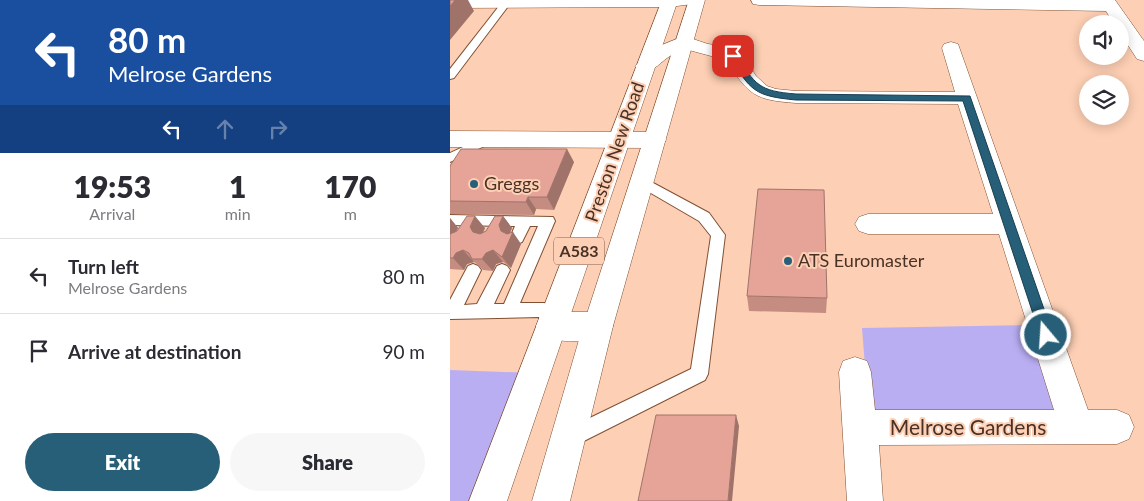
<!DOCTYPE html>
<html lang="en">
<head>
<meta charset="utf-8">
<style>
  body { margin:0; font-family:Lato,sans-serif; background:#f7f7f7; color:#2b2b33; height:100vh; display:flex; flex-direction:column; font-size:19px; white-space:nowrap }
  * { box-sizing:border-box; margin:0 }
  p { font-size:16px; color:#7c7c81 }
  .icon { flex:none; width:28px; height:28px; fill:none; stroke:currentColor; stroke-width:2; stroke-linecap:round; stroke-linejoin:round }
  .map { position:relative; flex:1; overflow:hidden }
  .panel { display:flex; flex-direction:column; background:#fff; width:450px }
  .panel>* { flex:none }
  .hud { background:#1a4fa0; color:#fff; overflow:hidden }
  .fabs { position:absolute; left:629px; top:15px; display:grid; gap:10px }
  .fabs a { display:grid; place-items:center; width:50px; height:50px; border-radius:50%; background:#fff; box-shadow:0 2px 12px #0003; font-size:25px }
  .pin { position:absolute; display:grid; place-items:center; width:42px; height:42px; color:#fff; margin:-21px; border-radius:10px; box-shadow:0 2px 8px #0006 }
  .me { position:absolute; width:55px; margin:-28px; rotate:342deg; stroke-linejoin:round; filter:drop-shadow(0 0 4px #0008) }
  .turn { display:flex; align-items:center; gap:18px; height:105px; padding:0 25px; font-size:22px }
  .turn .icon { width:65px; height:65px; stroke-width:2.5 }
  .turn b { display:block; font-size:35px; line-height:42px }
  .lanes { display:flex; align-items:center; height:48px; padding:0 25px; background:#0003; justify-content:center; gap:25px; direction:ltr }
  .lanes .off { opacity:.35 }
  .eta { display:flex; justify-content:space-evenly; align-items:center; height:85px; text-align:center }
  .eta b { font-size:30px; font-weight:800; line-height:35px }
  .action { display:flex; gap:10px; margin-top:auto; padding:10px 25px }
  .action a { flex:1; height:58px; border-radius:30px; background:#275f79; color:#fff; font-size:20px; font-weight:800; line-height:58px; text-align:center }
  .action a+a { background:#f7f7f7; color:#2b2b33 }
  ul { padding:0; list-style:none }
  li { display:flex; align-items:center; gap:15px; height:75px; padding:0 25px; border-top:1px solid #e1e1e2 }
  li div { flex:1 }
  li b { display:block; font-size:19px }
  li em { font-style:normal }
  main { display:flex; flex:1; min-height:0 }
  .map>svg:first-child { display:block }
  .green { fill:#baaef3 }
  .lines { fill:none; stroke-linecap:round; stroke-linejoin:round }
  .lane-casing { stroke:#815032; stroke-width:2 }
  .street-casing { stroke:#815032; stroke-width:1 }
  .highway-casing { stroke:#815032; stroke-width:1 }
  .lane { fill:#fff; fill-rule:evenodd }
  .street { fill:#fff; fill-rule:evenodd }
  .highway { fill:#fff; fill-rule:evenodd }
  .wall { fill:#c58d82 }
  .shaded-wall { fill:#a0736a }
  .building { fill:#e5a497; stroke:#a0736a }
  .route { fill:#275f79; stroke:#193e4f }
  .poi-dot { fill:#275f79; stroke:#fdcfb4; stroke-width:2 }
  .labels { text-anchor:middle; stroke-width:4; stroke-linejoin:round; paint-order:stroke }
  .shield { fill:#fdcfb4; stroke:#7f6150; stroke-width:1 }
  .shield-label { font-size:16px; font-weight:bold; fill:#493225 }
  .street-label { font-size:18px; fill:#493225; stroke:#fdcfb4 }
  .poi-label { font-size:18px; fill:#493225; stroke:#fdcfb4; text-anchor:start }
  .near-street-label { font-size:21px; fill:#493225; stroke:#fdcfb4 }
</style>
</head>
<body>
<main>
<section class="panel">
<div class="hud">
<div class="turn"><svg class="icon" aria-label="left" viewBox="0 0 24 24"><path d="M17 20v-9H6M10 6l-5 5 5 5"/></svg><div><b>80 m</b>Melrose Gardens</div></div>
<div class="lanes"><svg class="icon" aria-label="left" viewBox="0 0 24 24"><path d="M17 20v-9H6M10 6l-5 5 5 5"/></svg><svg class="icon off" aria-label="ahead" viewBox="0 0 24 24"><path d="M12 20V5M6 11l6-6 6 6"/></svg><svg class="icon off" aria-label="right" viewBox="0 0 24 24"><path d="M7 20v-9h11M14 6l5 5-5 5"/></svg></div>
</div>
<div class="eta">
<div><b>19:53</b><p>Arrival</p></div>
<div><b>1</b><p>min</p></div>
<div><b>170</b><p>m</p></div>
</div>
<ul>
<li><svg class="icon" aria-label="left" viewBox="0 0 24 24"><path d="M17 20v-9H6M10 6l-5 5 5 5"/></svg><div><b>Turn left</b><p>Melrose Gardens</p></div><em>80 m</em></li>
<li><svg class="icon" aria-label="arrive" viewBox="0 0 24 24"><path d="M6 21V4h12l-3 4 3 4H6"/></svg><div><b>Arrive at destination</b></div><em>90 m</em></li>
</ul>
<div class="action"><a>Exit</a><a>Share</a></div>
</section>
<div class="map">
<svg width="694" height="501" viewBox="0 0 694 501">
  <rect width="100%" height="100%" fill="#fdcfb4"/>
  <g class="green">
    <polygon points="581,325 609,414 419,417 412,328"/>
    <polygon points="0,370 84,373 38,501 0,501"/>
  </g>
  <g class="lines">
    <defs>
      <g id="lane">
        <polygon points="56,0 61,3 59,5 4,78 0,79 0,69 53,1"/>
        <polygon points="39,135 45,139 43,142 0,162 0,153"/>
        <polygon points="192,177 259,213 275,235 258,374 255,380 120,448 113,445 110,438 113,431 241,369 261,236 249,221 187,185 185,182 187,179"/>
        <polygon points="0,215 103,217 105,221 70,303 94,303 100,305 109,326 107,331 101,333 95,331 89,317 0,319 0,300 18,266 23,264 28,266 31,270 14,305 27,304 47,266 52,264 57,266 60,270 44,304 54,304 88,226 80,226 72,242 67,244 62,242 60,238 65,226 0,225"/>
      </g>
      <g id="street">
        <polygon points="0,0 245,0 243,4 219,7 0,8"/>
        <polygon points="301,0 665,0 694,41 694,61 687,59 670,33 670,24 664,24 656,11 309,5 303,4"/>
        <path d="M234,36L258,44L279,47L290,52L306,76L317,86L326,89L346,91L505,92L492,48L494,44L501,42L508,44L638,410H667L679,415L684,427L679,439L667,444L429,445L433,501H397L389,372L393,361L405,357L417,361L421,372L425,410H604L549,234H418L409,231L405,224L409,217L418,214H543L508,104L346,103C304,100 299,95 276,60L235,49C230,51 224,53 220,56C209,63 203,74 188,70L185,66L207,47Z"/>
        <polygon points="0,131 205,132 213,135 216,140 213,145 205,148 0,147"/>
        <path d="M101,312H148L159,316L163,326L159,336C139,343 110,343 90,336L86,326L90,316Z"/>
      </g>
      <g id="highway">
        <polygon points="212,0 228,0 57,501 19,501"/>
        <polygon points="239,0 255,0 163,326 120,501 82,501 133,326"/>
      </g>
    </defs>
    <use href="#lane" class="lane-casing"/>
    <use href="#street" class="street-casing"/>
    <use href="#highway" class="highway-casing"/>
    <use href="#lane" class="lane"/>
    <use href="#street" class="street"/>
    <use href="#highway" class="highway"/>
  </g>
  <g class="wall">
    <polygon points="124,162 104,210 86,209 84,215 0,214 0,166"/>
    <polygon points="53,216 62,228 60,233 71,244 61,268 53,262 46,264 43,271 33,270 27,264 24,262 17,264 14,270 0,269 0,218 8,228 6,231 35,228 33,232 36,231"/>
    <polygon points="297,296 377,298 376,313 299,311"/>
  </g>
  <g class="shaded-wall">
    <polygon points="5,0 18,0 24,11 0,40 0,6"/>
    <polygon points="117,149 124,162 104,210 97,197"/>
    <polygon points="78,197 86,209 84,215 76,202"/>
    <polygon points="25,216 35,228 30,239 23,232 20,227"/>
    <polygon points="53,216 62,228 58,237 63,232 71,244 61,268 52,257 51,231 49,225"/>
    <polygon points="0,218 8,228 2,239 0,238"/>
    <polygon points="13,250 24,262 17,264 14,270 3,258 6,253"/>
    <polygon points="43,250 53,262 46,264 43,271 32,259 36,253"/>
    <polygon points="286,415 289,426 282,501 278,501"/>
  </g>
  <g class="building">
    <polygon points="0,0 5,0 0,6"/>
    <polygon points="11,149 117,149 97,197 78,197 76,202 0,201 0,166"/>
    <polygon points="308,189 374,190 377,298 297,296"/>
    <polygon points="17,216 25,216 20,227 23,232 30,234 36,231 45,216 53,216 49,225 51,231 57,234 63,232 52,257 43,250 36,253 32,259 22,259 19,253 13,250 6,253 3,258 0,258 0,234 7,231"/>
    <polygon points="206,415 286,415 278,501 188,501"/>
  </g>
  <path class="route" d="M280,54H285C306,85 308,91 346,94L520,96L603,335L601,339L596,340L592,339L590,335L513,101L346,100C304,96 301,91 279,56Z"/>
  <g class="poi-dot">
    <circle cx="24" cy="184" r="5"/>
    <circle cx="338" cy="261" r="5"/>
  </g>
  <g class="labels">
    <rect class="shield" x="104" y="237.5" width="50" height="27" rx="4"/>
    <g class="shield-label">
      <text x="129" y="257">A583</text>
    </g>
    <g class="street-label">
      <text transform="translate(165 152) rotate(-71)" y="6">Preston New Road</text>
    </g>
    <g class="poi-label">
      <text x="34" y="190">Greggs</text>
      <text x="348" y="267">ATS Euromaster</text>
    </g>
    <g class="near-street-label">
      <text x="518" y="435">Melrose Gardens</text>
    </g>
  </g>
</svg>
<div class="fabs">
<a><svg class="icon" aria-label="sound" viewBox="0 0 24 24"><path d="M4 9h4l5-4v14l-5-4H4zM17 9q2 3 0 6"/></svg></a>
<a><svg class="icon" aria-label="layers" viewBox="0 0 24 24"><path d="M12 4l9 5-9 5-9-5zM3 14l9 5 9-5"/></svg></a>
</div>
<div class="pin" style="left:283px;top:56px;background:#d93025"><svg class="icon" aria-label="arrive" viewBox="0 0 24 24"><path d="M6 21V4h12l-3 4 3 4H6"/></svg></div>
<svg class="me" style="left:596px;top:335px" viewBox="-20 -20 40 40"><circle r="17" fill="#275f79" stroke="#fff" stroke-width="3"/><path d="M0-11L8 9 0 5-8 9z" fill="#fff"/></svg>
</div>
</main>
</body>
</html>
